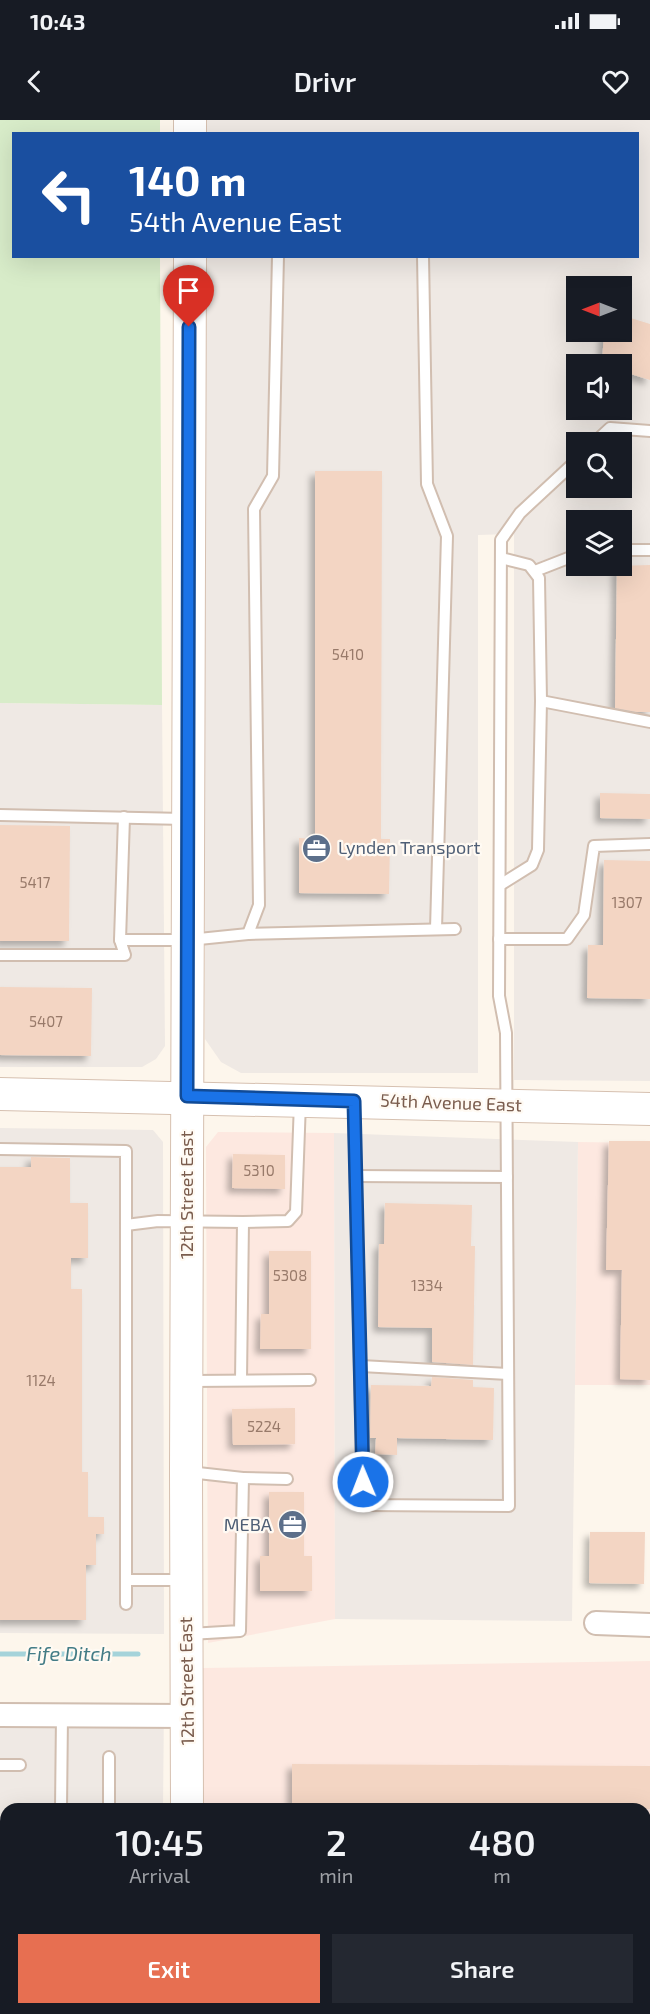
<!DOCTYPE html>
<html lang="en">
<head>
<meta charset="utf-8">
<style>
  body { margin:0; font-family:"Exo 2",sans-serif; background:#242831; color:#f1f3f6; height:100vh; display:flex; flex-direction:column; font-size:22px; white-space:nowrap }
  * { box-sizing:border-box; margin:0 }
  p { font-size:20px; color:#9ea1a6 }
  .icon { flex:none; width:33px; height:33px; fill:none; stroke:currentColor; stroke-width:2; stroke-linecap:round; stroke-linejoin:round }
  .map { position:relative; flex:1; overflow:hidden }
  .sheet { position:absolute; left:0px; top:1683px; width:651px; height:212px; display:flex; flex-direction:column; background:#171b24; border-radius:18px 18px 0 0; box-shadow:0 6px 24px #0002 }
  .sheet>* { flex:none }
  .banner { position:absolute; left:12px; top:12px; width:627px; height:126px; border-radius:0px; box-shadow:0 6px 24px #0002; background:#1a4fa0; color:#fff; overflow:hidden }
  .needle { width:39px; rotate:270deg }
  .tools { position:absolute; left:566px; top:156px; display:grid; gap:12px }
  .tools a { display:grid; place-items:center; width:66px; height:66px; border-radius:0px; background:#171b24; box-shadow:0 6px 24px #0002; font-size:30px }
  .pin { position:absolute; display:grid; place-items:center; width:51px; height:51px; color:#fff; margin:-62px -26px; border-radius:50% 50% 50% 0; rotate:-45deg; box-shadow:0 0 6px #0007 }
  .pin .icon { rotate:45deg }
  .me { position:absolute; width:66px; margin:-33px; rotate:359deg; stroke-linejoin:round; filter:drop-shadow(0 0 4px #0008) }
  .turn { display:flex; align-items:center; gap:21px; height:126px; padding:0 18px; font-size:27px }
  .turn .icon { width:78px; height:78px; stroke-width:2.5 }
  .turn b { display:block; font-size:42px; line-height:51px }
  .eta { display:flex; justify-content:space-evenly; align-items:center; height:102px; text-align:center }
  .eta b { font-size:36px; font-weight:600; line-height:42px }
  .cta { display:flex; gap:12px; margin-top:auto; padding:12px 18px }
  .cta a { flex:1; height:69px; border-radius:0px; background:#e76f51; color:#fff; font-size:24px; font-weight:600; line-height:69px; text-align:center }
  .cta a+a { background:#242831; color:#f1f3f6 }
  .status { display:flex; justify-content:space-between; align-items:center; height:42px; padding:0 30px; background:#171b24; direction:ltr }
  .status svg { height:16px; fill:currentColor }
  header { display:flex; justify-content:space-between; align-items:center; height:78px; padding:0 18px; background:#171b24; font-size:27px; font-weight:600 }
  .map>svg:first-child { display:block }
  .commercial { fill:#fde8e0 }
  .industrial { fill:#efe9e4; fill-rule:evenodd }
  .grass { fill:#d8ecc9 }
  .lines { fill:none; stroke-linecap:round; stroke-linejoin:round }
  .stream { stroke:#a5d3da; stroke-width:5 }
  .building { fill:#f3d5c3; filter:url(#shadow) }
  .lane-casing { stroke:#d1beb0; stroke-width:14 }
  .street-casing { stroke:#d1beb0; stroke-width:26 }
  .secondary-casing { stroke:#d6c0b0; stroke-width:34 }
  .lane { stroke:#fff; stroke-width:10 }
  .street { stroke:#fff; stroke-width:22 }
  .secondary { stroke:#fff; stroke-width:32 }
  .route-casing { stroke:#114b97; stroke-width:15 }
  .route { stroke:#1a73e8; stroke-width:10 }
  .labels { text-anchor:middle; stroke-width:4.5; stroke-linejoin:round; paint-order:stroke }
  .number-label { font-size:15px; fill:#987a6a }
  .service-label { font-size:18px; fill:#4e5e75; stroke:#fffaf3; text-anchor:start }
  .street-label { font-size:18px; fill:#7a5c4d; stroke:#fffaf3 }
  .water-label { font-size:20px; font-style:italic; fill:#437c86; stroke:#fffaf3 }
</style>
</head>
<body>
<div class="status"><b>10:43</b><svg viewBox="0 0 49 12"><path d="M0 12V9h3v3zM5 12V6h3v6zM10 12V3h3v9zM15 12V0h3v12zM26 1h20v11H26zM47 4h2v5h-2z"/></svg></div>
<header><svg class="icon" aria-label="back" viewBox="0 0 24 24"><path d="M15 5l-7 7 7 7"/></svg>Drivr<svg class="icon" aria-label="heart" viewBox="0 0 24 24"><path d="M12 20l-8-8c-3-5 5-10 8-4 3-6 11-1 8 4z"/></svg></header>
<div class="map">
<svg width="650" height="1894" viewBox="0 0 650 1894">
  <defs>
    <filter id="shadow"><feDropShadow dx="-5" dy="5" stdDeviation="3" flood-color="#0004"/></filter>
  </defs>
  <rect width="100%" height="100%" fill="#fdf6ec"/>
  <g class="commercial">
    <polygon points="218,1012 334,1013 335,1499 208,1523 206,1027"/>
    <polygon points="578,1022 650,1023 650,1265 575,1265"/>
    <polygon points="650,1541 650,1894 198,1894 198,1888 645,1888 645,1689 201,1689 203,1548"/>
  </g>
  <g class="industrial">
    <path d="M205,0H650V961L514,960V414L478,415V953H241L221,942L205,919V137L638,136V14H205ZM576,166H621V212H576ZM576,244H621V290H576ZM576,322H621V368H576ZM576,400H621V446H576Z"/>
    <polygon points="0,583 162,585 165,926 156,939 142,947 0,947"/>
    <polygon points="0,1008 153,1010 163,1022 164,1514 0,1513"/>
    <polygon points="334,1013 578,1022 572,1501 335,1499"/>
    <polygon points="0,1582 164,1583 163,1689 6,1689 6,1888 160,1888 160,1894 0,1894"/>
  </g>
  <polygon class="grass" points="0,0 160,0 160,13 14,14 14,136 160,137 162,585 0,583"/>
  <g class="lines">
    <polyline class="stream" points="0,1534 138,1534"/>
  </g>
  <g class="building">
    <polygon points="621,195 650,204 650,260 621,251 621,244 602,244 604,212 621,212"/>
    <polygon points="315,351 382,351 381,719 390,719 389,774 299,773 299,718 315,719"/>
    <polygon points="650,445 650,592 637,592 615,588 617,446"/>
    <polygon points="600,673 650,674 650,699 600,698"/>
    <polygon points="0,705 70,706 69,821 0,821"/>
    <polygon points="604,740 650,741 650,879 587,878 588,825 603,825"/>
    <polygon points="0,867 92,868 91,936 0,935"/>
    <polygon points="609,1021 650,1021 650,1260 620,1259 622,1150 606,1150"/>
    <polygon points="233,1034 285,1035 285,1069 232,1068"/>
    <polygon points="31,1037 70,1038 70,1083 88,1083 88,1138 71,1138 71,1169 82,1169 82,1352 88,1352 88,1397 104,1397 104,1414 96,1414 96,1445 86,1445 86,1500 0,1500 0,1047 31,1047"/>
    <polygon points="385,1083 472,1085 471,1126 475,1126 473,1245 432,1242 432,1208 378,1207 379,1124 384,1124"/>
    <polygon points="269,1131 311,1131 311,1229 260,1229 261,1194 269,1194"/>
    <polygon points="432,1257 473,1260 473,1267 494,1268 493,1320 397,1318 397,1335 375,1334 376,1318 370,1318 371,1265 431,1266"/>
    <polygon points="295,1288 295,1324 233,1325 232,1289"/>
    <polygon points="269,1372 304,1372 304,1436 312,1436 312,1471 260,1471 260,1436 269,1436"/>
    <polygon points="590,1412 645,1412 644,1464 589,1463"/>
    <polygon points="292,1644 650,1646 650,1689 292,1689"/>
  </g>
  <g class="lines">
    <defs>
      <g id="lane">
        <polyline points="423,136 427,364 447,416 436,809"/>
        <polyline points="595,322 610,308 650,311"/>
        <polyline points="621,430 650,430"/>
        <polyline points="535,451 576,435"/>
        <polyline points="541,581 650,602"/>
        <polyline points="0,695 185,699"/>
        <polyline points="500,765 532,745 538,730 541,581 539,458 529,445 501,438"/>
        <polyline points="248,814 259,785 254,389 273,356 278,136"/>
        <polyline points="499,819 567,819 584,795 594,726 650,724"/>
        <polyline points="120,820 189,820 248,814 455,809"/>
        <polyline points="0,835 125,835 120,820 124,697"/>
        <polyline points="354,984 363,1385 509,1386 506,913 499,876 501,420 520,393 576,341"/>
        <polyline points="0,1029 126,1031 126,1460 182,1460"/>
        <polyline points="356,1056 507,1057"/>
        <polyline points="243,1102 288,1101 296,1092 300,982"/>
        <polyline points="126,1105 158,1101 243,1102 241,1260"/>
        <polyline points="361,1246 508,1254"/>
        <polyline points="190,1261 310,1260"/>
        <polyline points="189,1352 243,1358 240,1511 190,1514"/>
        <polyline points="243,1358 287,1359"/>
        <polyline points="126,1460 126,1484"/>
        <polyline points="0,1645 20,1645"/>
        <polyline points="61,1689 62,1596"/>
        <polyline points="109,1689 109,1637"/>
        <polyline points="645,1880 650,1880"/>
        <polyline points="59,1894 59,1888"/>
        <polyline points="108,1894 108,1888"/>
      </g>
      <g id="street">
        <polyline points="596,1503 650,1505"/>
        <polyline points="0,1595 188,1596"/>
      </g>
      <g id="secondary">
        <polyline points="190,14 190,0"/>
        <polyline points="0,974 650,989"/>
        <polyline points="187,1689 186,1352 190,136"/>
        <polyline points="184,1894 184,1888"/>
      </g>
    </defs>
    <use href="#lane" class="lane-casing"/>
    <use href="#street" class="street-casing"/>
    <use href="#secondary" class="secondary-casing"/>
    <use href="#lane" class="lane"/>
    <use href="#street" class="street"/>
    <use href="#secondary" class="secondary"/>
  </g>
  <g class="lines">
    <defs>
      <polyline id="route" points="189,207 187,976 354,981 363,1362"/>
    </defs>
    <use href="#route" class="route-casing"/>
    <use href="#route" class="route"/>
  </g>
  <defs>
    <symbol id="office-disc" viewBox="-11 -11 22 22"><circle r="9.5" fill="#5c6f8a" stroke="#fffaf3"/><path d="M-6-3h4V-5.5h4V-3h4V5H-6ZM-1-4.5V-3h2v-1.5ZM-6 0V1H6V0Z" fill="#fff"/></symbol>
  </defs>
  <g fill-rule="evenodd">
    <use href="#office-disc" x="300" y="712" width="33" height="33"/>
    <use href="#office-disc" x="276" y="1388" width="33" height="33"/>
  </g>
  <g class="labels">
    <g class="number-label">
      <text x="348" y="540">5410</text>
      <text x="35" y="768">5417</text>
      <text x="627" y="788">1307</text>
      <text x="46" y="907">5407</text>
      <text x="259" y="1056">5310</text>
      <text x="290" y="1161">5308</text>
      <text x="427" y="1171">1334</text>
      <text x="41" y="1266">1124</text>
      <text x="264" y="1312">5224</text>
    </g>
    <g class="service-label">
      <text x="338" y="734">Lynden Transport</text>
      <text x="272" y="1411" text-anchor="end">MEBA</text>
    </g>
    <g class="street-label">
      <text transform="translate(451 983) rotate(2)" y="6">54th Avenue East</text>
      <text transform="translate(187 1075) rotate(-90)" y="6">12th Street East</text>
      <text transform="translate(187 1561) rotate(-91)" y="6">12th Street East</text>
    </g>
    <g class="water-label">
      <text x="69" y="1541">Fife Ditch</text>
    </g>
  </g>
</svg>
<div class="tools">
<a><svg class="needle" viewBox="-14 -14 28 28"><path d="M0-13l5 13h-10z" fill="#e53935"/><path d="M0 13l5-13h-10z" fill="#9ea1a6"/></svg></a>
<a><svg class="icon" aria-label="sound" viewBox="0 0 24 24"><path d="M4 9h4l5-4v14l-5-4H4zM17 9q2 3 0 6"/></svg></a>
<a><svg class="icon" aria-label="search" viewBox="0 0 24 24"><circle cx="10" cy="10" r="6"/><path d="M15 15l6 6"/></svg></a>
<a><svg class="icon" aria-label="layers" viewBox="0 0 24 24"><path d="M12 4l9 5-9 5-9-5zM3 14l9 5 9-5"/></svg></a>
</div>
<div class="pin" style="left:189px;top:207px;background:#d93025"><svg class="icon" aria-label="arrive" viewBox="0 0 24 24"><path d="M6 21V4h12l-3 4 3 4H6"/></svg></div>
<svg class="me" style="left:363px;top:1362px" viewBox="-20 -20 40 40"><circle r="17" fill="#1a73e8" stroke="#fff" stroke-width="3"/><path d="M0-11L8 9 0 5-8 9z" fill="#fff"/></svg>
<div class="banner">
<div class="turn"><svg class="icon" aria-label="left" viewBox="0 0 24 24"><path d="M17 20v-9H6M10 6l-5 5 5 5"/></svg><div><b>140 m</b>54th Avenue East</div></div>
</div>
<section class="sheet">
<div class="eta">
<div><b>10:45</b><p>Arrival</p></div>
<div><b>2</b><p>min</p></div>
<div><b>480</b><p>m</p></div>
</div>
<div class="cta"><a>Exit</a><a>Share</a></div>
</section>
</div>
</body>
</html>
